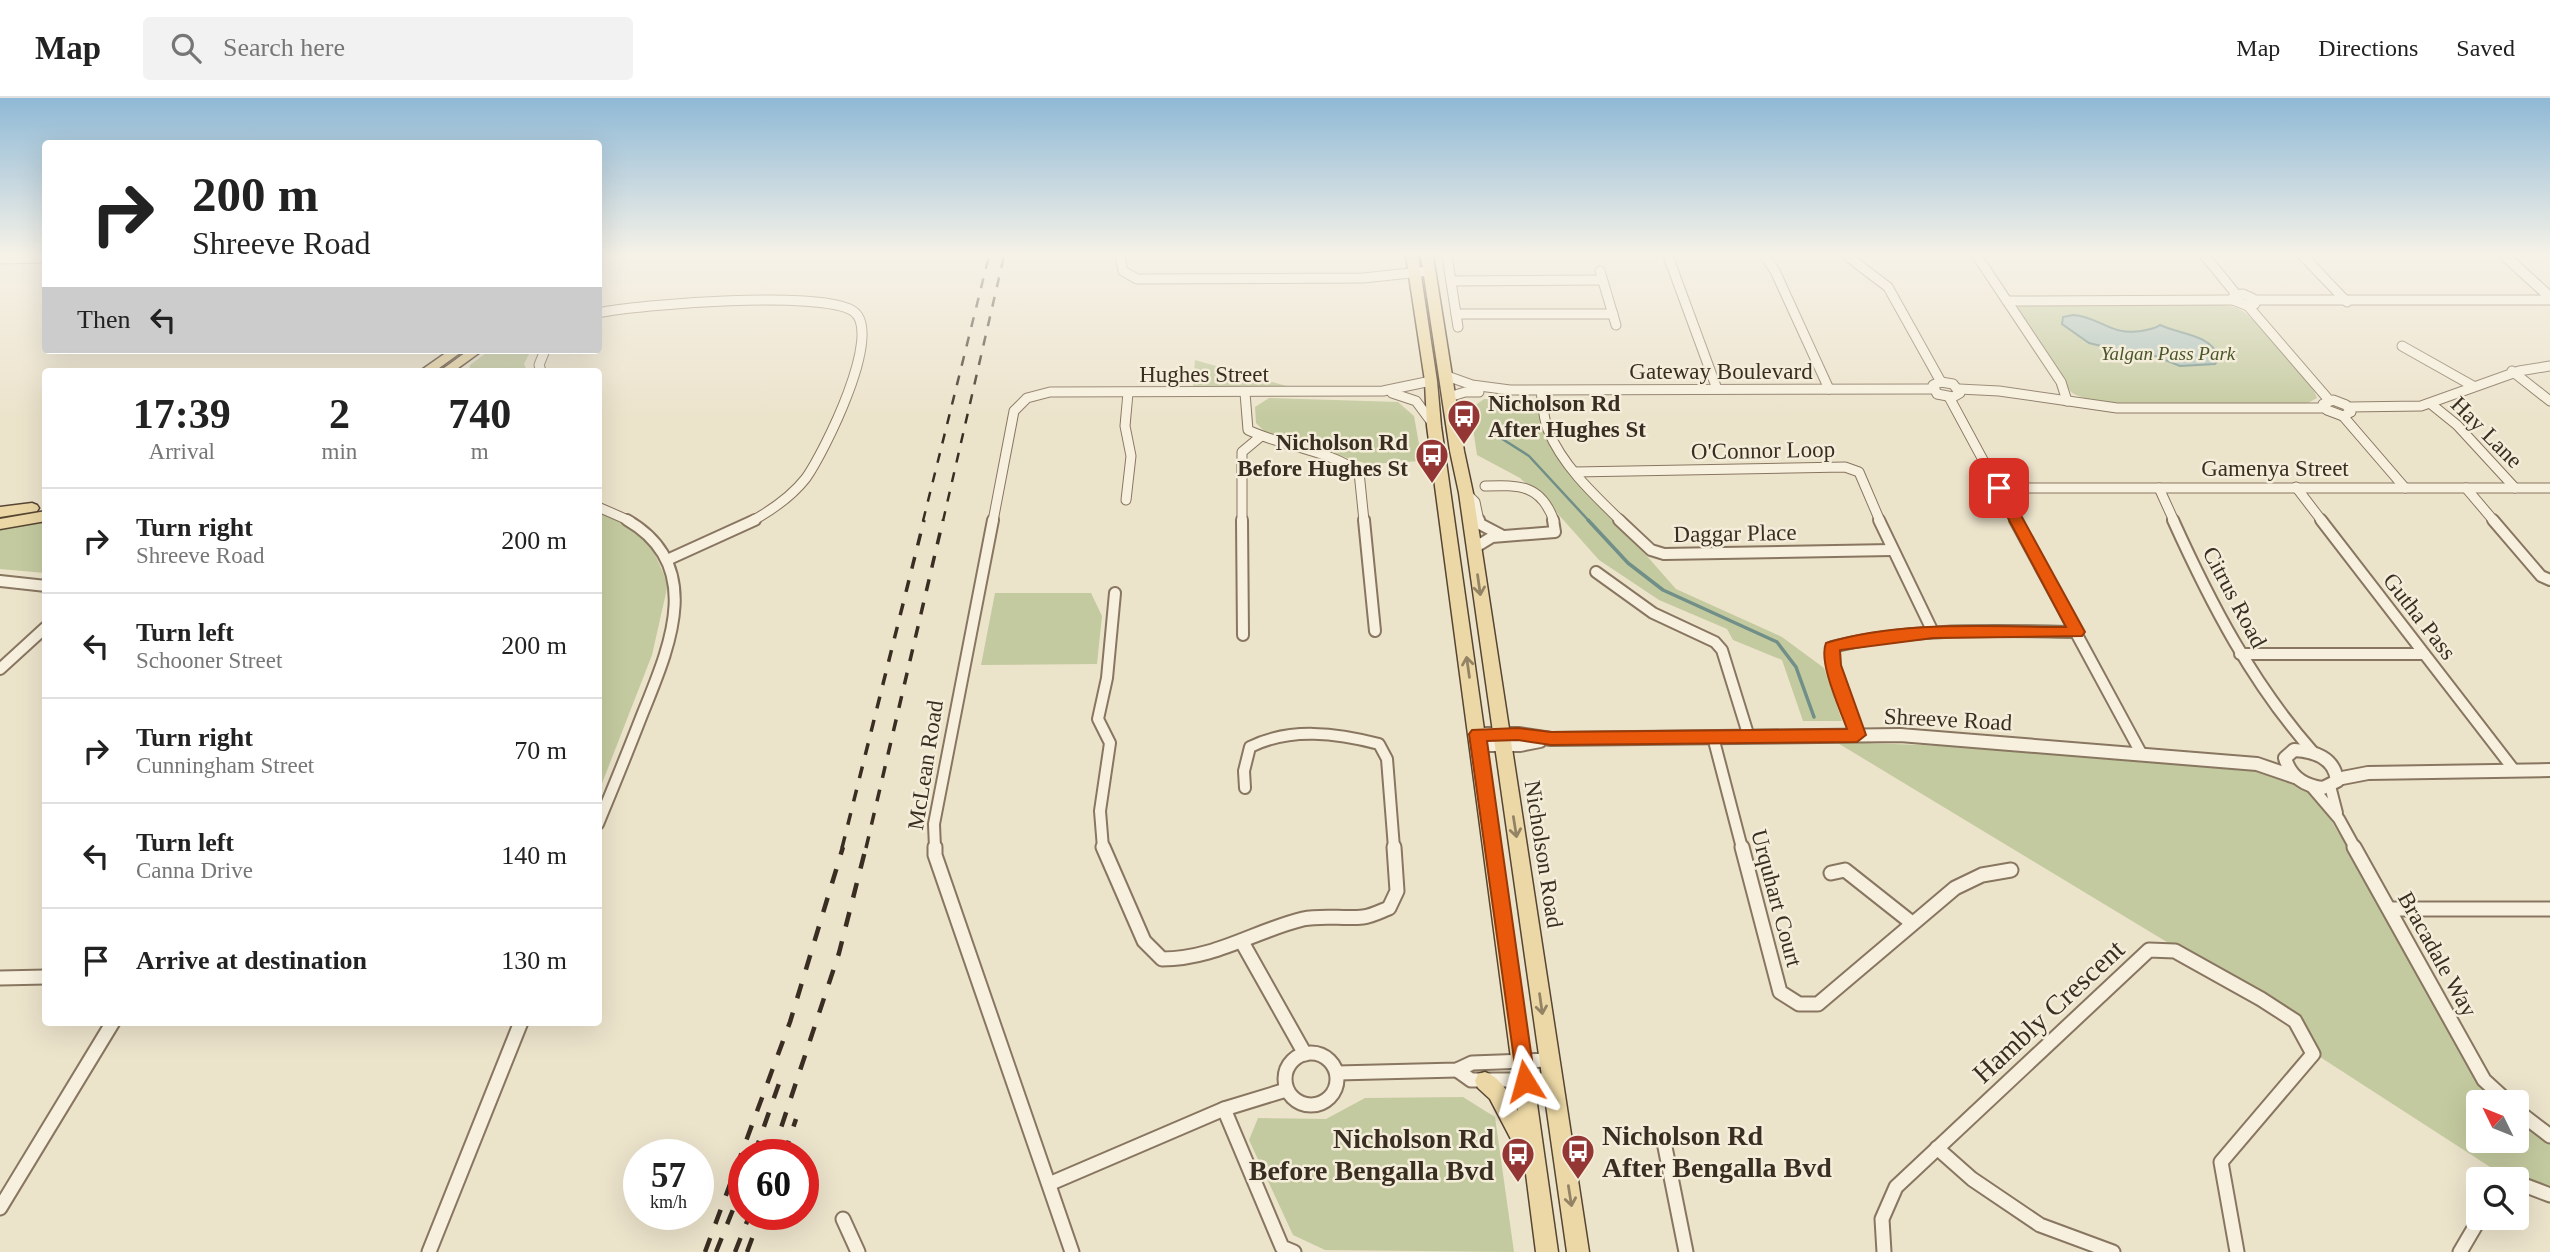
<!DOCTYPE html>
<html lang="en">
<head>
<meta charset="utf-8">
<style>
  body { margin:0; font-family:Georgia,serif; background:#f2f2f2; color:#222; height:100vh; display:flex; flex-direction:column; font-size:26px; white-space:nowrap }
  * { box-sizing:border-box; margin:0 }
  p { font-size:23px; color:#767676 }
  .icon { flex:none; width:38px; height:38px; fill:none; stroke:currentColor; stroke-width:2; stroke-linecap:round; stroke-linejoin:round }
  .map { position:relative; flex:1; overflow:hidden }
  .sheet { position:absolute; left:42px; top:270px; width:560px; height:658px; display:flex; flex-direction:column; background:#fff; border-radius:7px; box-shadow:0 7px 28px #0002 }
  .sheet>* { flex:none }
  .guide { position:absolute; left:42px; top:42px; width:560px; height:214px; border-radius:7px; box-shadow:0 7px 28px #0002; background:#fff; color:#222; overflow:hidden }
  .needle { width:46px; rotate:313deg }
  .controls { position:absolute; left:2466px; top:992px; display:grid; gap:14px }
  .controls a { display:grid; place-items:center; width:63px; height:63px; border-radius:7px; background:#fff; box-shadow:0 7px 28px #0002; font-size:35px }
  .speed { position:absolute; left:623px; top:1041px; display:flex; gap:14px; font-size:35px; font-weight:700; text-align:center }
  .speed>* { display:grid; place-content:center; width:91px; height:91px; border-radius:50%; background:#fff; box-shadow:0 7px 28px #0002; line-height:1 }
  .speed small { font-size:18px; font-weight:400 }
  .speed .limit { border:10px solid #d22; background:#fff; color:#111 }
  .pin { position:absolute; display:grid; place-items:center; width:60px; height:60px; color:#fff; margin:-30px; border-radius:14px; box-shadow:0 4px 10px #0006 }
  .me { position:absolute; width:77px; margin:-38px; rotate:352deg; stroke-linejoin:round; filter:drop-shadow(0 0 5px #0008) }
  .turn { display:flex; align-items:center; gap:24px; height:147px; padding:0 35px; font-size:32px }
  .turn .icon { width:91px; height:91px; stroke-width:2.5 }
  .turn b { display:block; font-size:49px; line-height:60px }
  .then { display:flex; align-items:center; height:66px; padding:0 35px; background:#0003; gap:14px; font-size:26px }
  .eta { display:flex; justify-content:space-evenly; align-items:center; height:119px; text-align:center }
  .eta b { font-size:42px; font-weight:600; line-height:49px }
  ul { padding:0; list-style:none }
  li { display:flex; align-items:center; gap:21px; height:105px; padding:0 35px; border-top:2px solid #e0e0e0 }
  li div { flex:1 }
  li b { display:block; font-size:26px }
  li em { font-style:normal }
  header { display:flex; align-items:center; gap:42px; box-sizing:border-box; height:98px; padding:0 35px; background:#fff; border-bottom:2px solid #e0e0e0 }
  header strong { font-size:33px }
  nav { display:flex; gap:38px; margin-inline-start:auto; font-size:24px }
  .search { width:490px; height:63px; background:#f2f2f2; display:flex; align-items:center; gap:18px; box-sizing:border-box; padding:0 24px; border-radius:7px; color:#767676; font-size:26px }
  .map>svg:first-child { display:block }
  .green { fill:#c4ca9f }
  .water { fill:#abc1bb; stroke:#718f89; stroke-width:2 }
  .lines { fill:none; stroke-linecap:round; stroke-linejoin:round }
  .stream-far1 { stroke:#718f89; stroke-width:2.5 }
  .stream { stroke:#718f89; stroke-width:3.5 }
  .minor-far2-casing { stroke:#887660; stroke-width:11 }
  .minor-far1-casing { stroke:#887660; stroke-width:14 }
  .minor-casing { stroke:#887660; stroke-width:17 }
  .tertiary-far1-casing { stroke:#887660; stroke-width:12 }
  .tertiary-casing { stroke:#887660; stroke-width:16 }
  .primary-casing { stroke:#574533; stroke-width:3 }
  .minor-far2 { stroke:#f7f0de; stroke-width:9 }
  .minor-far1 { stroke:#f7f0de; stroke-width:10 }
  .minor { stroke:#f7f0de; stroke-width:13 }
  .tertiary-far1 { stroke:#f7f0de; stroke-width:10 }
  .tertiary { stroke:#f7f0de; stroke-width:12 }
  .primary { fill:#ecd8a6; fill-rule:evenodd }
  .rail-far2 { stroke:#3a2e22; stroke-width:2.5; stroke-dasharray:10 10; stroke-linecap:butt }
  .rail-far1 { stroke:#3a2e22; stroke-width:3.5; stroke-dasharray:12 12; stroke-linecap:butt }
  .rail { stroke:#3a2e22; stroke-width:4.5; stroke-dasharray:15 15; stroke-linecap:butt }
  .oneway { stroke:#938364 }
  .route { fill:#ea580c; stroke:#983908; stroke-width:2 }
  .labels { text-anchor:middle; stroke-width:5; stroke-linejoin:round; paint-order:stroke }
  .far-park-label { font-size:19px; font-style:italic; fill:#49552a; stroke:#f4edda }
  .street-label { font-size:23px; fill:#3a2e22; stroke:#f4edda }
  .poi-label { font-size:23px; font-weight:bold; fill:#3a2e22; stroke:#f4edda; text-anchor:start }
  .near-street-label { font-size:28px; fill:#3a2e22; stroke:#f4edda }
  .near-poi-label { font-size:28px; font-weight:bold; fill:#3a2e22; stroke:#f4edda; text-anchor:start }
</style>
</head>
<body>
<header>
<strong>Map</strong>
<div class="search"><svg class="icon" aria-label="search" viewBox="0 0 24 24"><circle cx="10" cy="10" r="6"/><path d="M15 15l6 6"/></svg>Search here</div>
<nav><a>Map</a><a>Directions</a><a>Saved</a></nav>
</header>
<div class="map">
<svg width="2550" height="1154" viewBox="0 0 2550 1154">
  <rect width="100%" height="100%" fill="#ece3cb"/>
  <g class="green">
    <path d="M2021,206H2213C2223,207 2232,207 2241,212C2254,219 2314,286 2317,300L2306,306C2265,306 2096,315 2071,294L2020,215L2018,210Z"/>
    <polygon points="490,252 531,252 524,266 527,273 469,273 470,267"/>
    <polygon points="1195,262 1290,289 1193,289"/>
    <polygon points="1269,300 1398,304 1414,318 1422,363 1368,366 1267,336 1256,325 1255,309"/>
    <polygon points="1484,301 1527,301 1537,306 1545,332 1624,432 1676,491 1782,539 1824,570 1842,623 1803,623 1782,562 1733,542 1727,531 1659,502 1599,462 1550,407 1520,380 1477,357 1470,311"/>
    <polygon points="599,413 613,416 650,445 668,486 652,557 599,693"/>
    <polygon points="45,424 45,475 0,471 0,431"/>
    <polygon points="995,495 1091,495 1102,518 1097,566 981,567"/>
    <path d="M1836,644C1958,648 2081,652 2203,668C2233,672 2269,671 2297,684C2317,693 2329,720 2340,737L2504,1004H2478V1043H2516L2517,1015L2550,1039V1095L2504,1078L2320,959L2301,925Z"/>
    <polygon points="1463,999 1495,1019 1514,1154 1325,1152 1293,1137 1249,1042 1258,1020 1326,1021 1365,1000"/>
  </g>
  <path class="water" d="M2073,217C2100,219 2111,238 2141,233C2149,231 2155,231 2160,227C2181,237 2209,235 2220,260L2215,266L2180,268L2143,253L2126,254L2089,245L2062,226L2063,219Z"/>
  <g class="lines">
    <polyline class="stream-far1" points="1496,337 1529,358 1589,423"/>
    <polyline class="stream" points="1588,422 1628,465 1663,492 1777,544 1796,569 1814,619"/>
    <defs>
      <g id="minor-far2">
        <polyline points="1120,158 1123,173 1137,181 1363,180 1429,173"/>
        <polyline points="1447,158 1458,229"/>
        <polyline points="1668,158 1717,291"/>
        <polyline points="1765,158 1775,173 1829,291"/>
        <polyline points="1847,158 1888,189 1941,284"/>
        <polyline points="1977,158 2061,284 2067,303"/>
        <polyline points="2205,158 2236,196"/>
        <polyline points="2303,158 2347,204"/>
        <polyline points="0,161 46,160"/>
        <polyline points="1600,173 1616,227"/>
        <polyline points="1451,183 1602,182"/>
        <polygon points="2243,196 2252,200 2255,206 2248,208 2233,202 2234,197"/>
        <polyline points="2254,202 2550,202"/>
        <polyline points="2007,203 2233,202"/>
        <polyline points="2248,208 2329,302"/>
        <path d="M598,215C638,206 823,192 853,213C885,234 823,356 806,380C792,398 772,412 752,423"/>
        <polyline points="1456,216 1613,216"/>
        <polyline points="2402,248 2473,288"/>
        <polyline points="541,273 539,267 545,252"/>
        <polyline points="2512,273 2550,303"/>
        <polyline points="1447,278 1472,287 1510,292 1933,291"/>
        <polygon points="1941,284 1953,286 1960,295 1953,299 1937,296 1933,287"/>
        <polyline points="1959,291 1999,293 2117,310 2324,310"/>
        <path d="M1541,293C1543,306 1543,319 1548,332C1562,367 1594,397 1621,423"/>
        <path d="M1245,295L1248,332C1284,349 1325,351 1359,374L1364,423"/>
        <polyline points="1392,295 1416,303 1433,326"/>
        <polyline points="1449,299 1465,294 1479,294"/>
        <polyline points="1949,299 2016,423"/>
        <polygon points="2333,302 2346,307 2351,314 2343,318 2327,312 2323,306"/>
        <polyline points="2431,306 2457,327 2515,390"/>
        <polyline points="2349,309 2421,308 2519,273 2550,268"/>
        <polyline points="2343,318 2405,390"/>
        <polyline points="1575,374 1845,369 1859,374 1880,423"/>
        <path d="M1485,388C1519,387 1541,386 1554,423"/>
        <polyline points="2296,389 2322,423"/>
        <polyline points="1999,390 2550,390"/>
        <polyline points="2159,390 2174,423"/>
        <polyline points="2466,390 2494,423"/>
        <polyline points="1466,395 1475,404 1479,423"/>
        <polyline points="1126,402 1131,358 1125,328 1128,295"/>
        <polyline points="598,409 630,423"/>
        <polyline points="993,423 1014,313 1027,300 1050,294 1383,293 1431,283"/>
        <polyline points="1242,423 1242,354 1260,339"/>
      </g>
      <g id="minor-far1">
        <polyline points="1242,422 1243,537"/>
        <polyline points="1364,422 1375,533"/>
        <polyline points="1479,422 1480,426 1501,437"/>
        <polyline points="1619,422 1651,452 1664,456 1892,452"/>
        <polyline points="1879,422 1933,534"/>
        <polyline points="2015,422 2141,655"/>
        <path d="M2173,422C2211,506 2252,585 2313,654"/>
        <polyline points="2321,422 2514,672"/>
        <polyline points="2493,422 2541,478 2550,482"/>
        <polyline points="1474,450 1492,439 1555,434 1553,422"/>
        <polyline points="667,462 755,422"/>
        <polyline points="1596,474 1653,515 1715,544 1722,552 1749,639"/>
        <polyline points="0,483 46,488"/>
        <polyline points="2240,556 2424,556"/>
        <polyline points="0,571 46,529"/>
        <path d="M1857,637L1833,567L1832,549C1913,529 1994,533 2077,534"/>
        <polyline points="1713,639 1742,750"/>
        <polyline points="2310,687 2339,721 2355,750"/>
        <polyline points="2330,688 2337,715"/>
        <path d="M1245,690L1244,673L1250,649C1290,629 1337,635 1379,646L1387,661L1394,750"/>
        <path d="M598,726C613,690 628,653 642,617C668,552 707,468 627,422"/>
        <polyline points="935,750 934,726 993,422"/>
        <polyline points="1103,750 1100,713 1110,645 1098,621 1107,580 1115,495"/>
      </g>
      <g id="minor">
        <polyline points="935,749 935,757 1072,1154"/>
        <path d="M1103,749L1144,843L1162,861C1215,861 1254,833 1303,821C1322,817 1344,821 1363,819C1372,818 1381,813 1389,810L1397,793L1394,749"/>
        <polyline points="1742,749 1780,894 1799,906 1818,906 1955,790 1982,777 2011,772"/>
        <polyline points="2354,749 2484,982 2508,1004"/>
        <polyline points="1831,775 1845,772 1912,825"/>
        <polyline points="2390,811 2550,811"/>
        <polyline points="1242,844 1305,956"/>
        <polyline points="0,880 46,879"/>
        <circle cx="1311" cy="981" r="26"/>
        <polyline points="1457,972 1471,982 1552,982"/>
        <polyline points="1337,975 1457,972 1472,965 1549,962"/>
        <polyline points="1224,1011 1282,1149 1294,1154"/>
        <polyline points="2516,1012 2550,1038"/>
        <polyline points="1664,1044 1686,1154"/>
        <polyline points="1937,1050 1972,1081 2040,1127 2113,1154"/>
        <polyline points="1049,1086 1224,1011 1286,992"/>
        <polyline points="2516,1087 2521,1086 2550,1097"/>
        <polyline points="0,1110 113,924"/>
        <polyline points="843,1121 858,1154"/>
        <polyline points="429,1154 521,924"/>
        <polyline points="1884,1154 1882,1121 1896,1089 2149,852 2175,853 2261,901 2295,923 2313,956 2221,1064 2237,1154"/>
        <polyline points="2460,1154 2480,1120"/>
      </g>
      <polyline id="tertiary-far1" points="2505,158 2550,199"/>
      <g id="tertiary">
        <polyline points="1477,636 1518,636 1551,641 1900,637 2257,666 2295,679"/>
        <polyline points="1479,647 1520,647 1540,643"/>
        <path d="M2294,652C2314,653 2335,660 2337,683L2323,690C2304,688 2290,678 2285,660Z"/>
        <polyline points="2337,681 2368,675 2550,672"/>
      </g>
      <g id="primary">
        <path d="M1406,158H1418L1437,283L1441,328L1558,1154H1536L1525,1068L1490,1001L1478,990L1475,983L1478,976L1485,974C1503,981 1509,997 1518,1013L1427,328L1425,283Z"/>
        <polygon points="1421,158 1433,158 1464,353 1473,395 1589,1154 1567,1154 1459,395 1450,353"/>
        <polygon points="450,252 464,252 435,273 420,273"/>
        <polygon points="469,252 483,252 454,273 440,273"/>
        <polygon points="32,405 37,407 39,410 37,413 0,419 0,409"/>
        <polygon points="46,413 46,423 0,431 0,421"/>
      </g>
    </defs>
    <use href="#minor-far2" class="minor-far2-casing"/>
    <use href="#minor-far1" class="minor-far1-casing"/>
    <use href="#minor" class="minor-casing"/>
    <use href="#tertiary-far1" class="tertiary-far1-casing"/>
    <use href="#tertiary" class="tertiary-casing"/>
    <use href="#primary" class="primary-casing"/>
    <use href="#minor-far2" class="minor-far2"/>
    <use href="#minor-far1" class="minor-far1"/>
    <use href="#minor" class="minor"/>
    <use href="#tertiary-far1" class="tertiary-far1"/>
    <use href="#tertiary" class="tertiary"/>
    <use href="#primary" class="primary"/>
    <g class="rail-far2">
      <polyline points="923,423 989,158"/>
      <polyline points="943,423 1004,158"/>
    </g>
    <g class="rail-far1">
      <polyline points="842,750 924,422"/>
      <polyline points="866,750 943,422"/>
    </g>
    <g class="rail">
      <polyline points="754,1057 783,974"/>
      <polyline points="772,1057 839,855 866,749"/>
      <polyline points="784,1057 796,1021"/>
      <polyline points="705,1154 790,924 843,749"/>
      <polyline points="716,1154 744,1084"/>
      <polyline points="735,1154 750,1116"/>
      <polyline points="747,1154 761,1116"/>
    </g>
  </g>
  <defs><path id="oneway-shaft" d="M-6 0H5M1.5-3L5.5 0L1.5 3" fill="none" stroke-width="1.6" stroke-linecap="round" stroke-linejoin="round" transform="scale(1.75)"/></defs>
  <g class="oneway">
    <use href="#oneway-shaft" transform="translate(1479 487) rotate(82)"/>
    <use href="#oneway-shaft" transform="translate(1468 569) rotate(-98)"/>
    <use href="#oneway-shaft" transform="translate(1515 729) rotate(81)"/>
    <use href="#oneway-shaft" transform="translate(1541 906) rotate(82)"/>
    <use href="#oneway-shaft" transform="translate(1570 1098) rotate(81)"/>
  </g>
  <linearGradient id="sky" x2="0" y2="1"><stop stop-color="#8fb9d6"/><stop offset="0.49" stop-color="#f6f2e8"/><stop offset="1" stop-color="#f6f2e8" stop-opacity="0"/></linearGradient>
  <rect width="2550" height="320" fill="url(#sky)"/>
  <path class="route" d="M1999,386L2006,390L2085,534L2082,538L1933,540L1840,552L1841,567L1866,637L1857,644L1551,647L1518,642L1487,643L1535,983L1532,990L1525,993L1518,990L1469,636L1472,632L1518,630L1551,634L1847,631C1840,611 1818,564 1826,545C1903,522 1987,529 2066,529L1992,390Z"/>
  <defs>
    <symbol id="bus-pin" viewBox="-11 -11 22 30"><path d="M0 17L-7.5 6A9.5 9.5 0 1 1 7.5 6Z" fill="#933634" stroke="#f4edda"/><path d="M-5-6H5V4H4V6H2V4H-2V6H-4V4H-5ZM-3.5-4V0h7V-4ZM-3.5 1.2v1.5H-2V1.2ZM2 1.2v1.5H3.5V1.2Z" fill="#fff"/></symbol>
  </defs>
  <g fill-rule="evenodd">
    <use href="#bus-pin" x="1445" y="299" width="38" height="52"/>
    <use href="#bus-pin" x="1413" y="338" width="38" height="52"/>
    <use href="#bus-pin" x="1559" y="1034" width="38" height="52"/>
    <use href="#bus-pin" x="1499" y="1037" width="38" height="52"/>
  </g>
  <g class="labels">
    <g class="far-park-label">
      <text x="2168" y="262">Yalgan Pass Park</text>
    </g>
    <g class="street-label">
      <text x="1721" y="281">Gateway Boulevard</text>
      <text x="1204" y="284">Hughes Street</text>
      <text transform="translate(2487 334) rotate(45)" y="8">Hay Lane</text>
      <text transform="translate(1763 352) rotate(-1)" y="8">O'Connor Loop</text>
      <text x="2275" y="378">Gamenya Street</text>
      <text transform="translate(1735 435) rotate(-1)" y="8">Daggar Place</text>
      <text transform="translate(2235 499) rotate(62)" y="8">Citrus Road</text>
      <text transform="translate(2420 518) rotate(52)" y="8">Gutha Pass</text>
      <text transform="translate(1948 621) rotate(3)" y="8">Shreeve Road</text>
      <text transform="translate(925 667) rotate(-81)" y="8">McLean Road</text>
      <text transform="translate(1544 756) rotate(81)" y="8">Nicholson Road</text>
      <text transform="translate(1777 800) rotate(75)" y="8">Urquhart Court</text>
      <text transform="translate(2438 856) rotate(61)" y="8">Bracadale Way</text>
    </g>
    <g class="poi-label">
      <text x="1488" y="313">Nicholson Rd<tspan x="1488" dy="26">After Hughes St</tspan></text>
      <text x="1408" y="352" text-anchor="end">Nicholson Rd<tspan x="1408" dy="26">Before Hughes St</tspan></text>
    </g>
    <g class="near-street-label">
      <text transform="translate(2048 913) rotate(-43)" y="10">Hambly Crescent</text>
    </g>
    <g class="near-poi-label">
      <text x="1602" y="1047">Nicholson Rd<tspan x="1602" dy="32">After Bengalla Bvd</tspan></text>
      <text x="1494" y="1050" text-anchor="end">Nicholson Rd<tspan x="1494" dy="32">Before Bengalla Bvd</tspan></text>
    </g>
  </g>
</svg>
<div class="controls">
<a><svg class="needle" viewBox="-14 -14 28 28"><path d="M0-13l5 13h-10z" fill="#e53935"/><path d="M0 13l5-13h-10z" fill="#767676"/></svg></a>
<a><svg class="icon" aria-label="search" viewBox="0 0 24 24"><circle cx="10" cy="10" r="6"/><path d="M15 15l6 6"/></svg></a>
</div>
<div class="speed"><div>57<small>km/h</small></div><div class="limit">60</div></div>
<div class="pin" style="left:1999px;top:390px;background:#d93025"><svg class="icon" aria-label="arrive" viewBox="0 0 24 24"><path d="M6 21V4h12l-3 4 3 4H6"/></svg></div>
<svg class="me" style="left:1525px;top:983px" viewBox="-20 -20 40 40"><path d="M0-17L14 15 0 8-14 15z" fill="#ea580c" stroke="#fff" stroke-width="4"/></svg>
<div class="guide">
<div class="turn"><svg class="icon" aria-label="right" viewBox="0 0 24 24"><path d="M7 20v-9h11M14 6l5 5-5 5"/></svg><div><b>200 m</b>Shreeve Road</div></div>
<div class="then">Then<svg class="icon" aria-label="left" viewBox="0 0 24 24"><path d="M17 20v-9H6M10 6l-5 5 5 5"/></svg></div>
</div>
<section class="sheet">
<div class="eta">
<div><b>17:39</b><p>Arrival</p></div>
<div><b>2</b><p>min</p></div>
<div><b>740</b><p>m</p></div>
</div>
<ul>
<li><svg class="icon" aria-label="right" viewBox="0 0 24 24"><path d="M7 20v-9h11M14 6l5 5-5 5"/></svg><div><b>Turn right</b><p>Shreeve Road</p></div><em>200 m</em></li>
<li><svg class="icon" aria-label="left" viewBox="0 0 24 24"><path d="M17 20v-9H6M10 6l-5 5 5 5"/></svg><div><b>Turn left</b><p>Schooner Street</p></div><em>200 m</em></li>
<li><svg class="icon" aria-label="right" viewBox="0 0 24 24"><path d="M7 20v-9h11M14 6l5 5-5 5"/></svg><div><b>Turn right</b><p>Cunningham Street</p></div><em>70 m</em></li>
<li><svg class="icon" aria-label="left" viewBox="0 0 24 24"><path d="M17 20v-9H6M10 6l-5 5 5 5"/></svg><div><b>Turn left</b><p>Canna Drive</p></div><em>140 m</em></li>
<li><svg class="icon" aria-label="arrive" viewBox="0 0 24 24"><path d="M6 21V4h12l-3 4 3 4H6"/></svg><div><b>Arrive at destination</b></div><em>130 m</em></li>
</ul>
</section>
</div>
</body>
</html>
